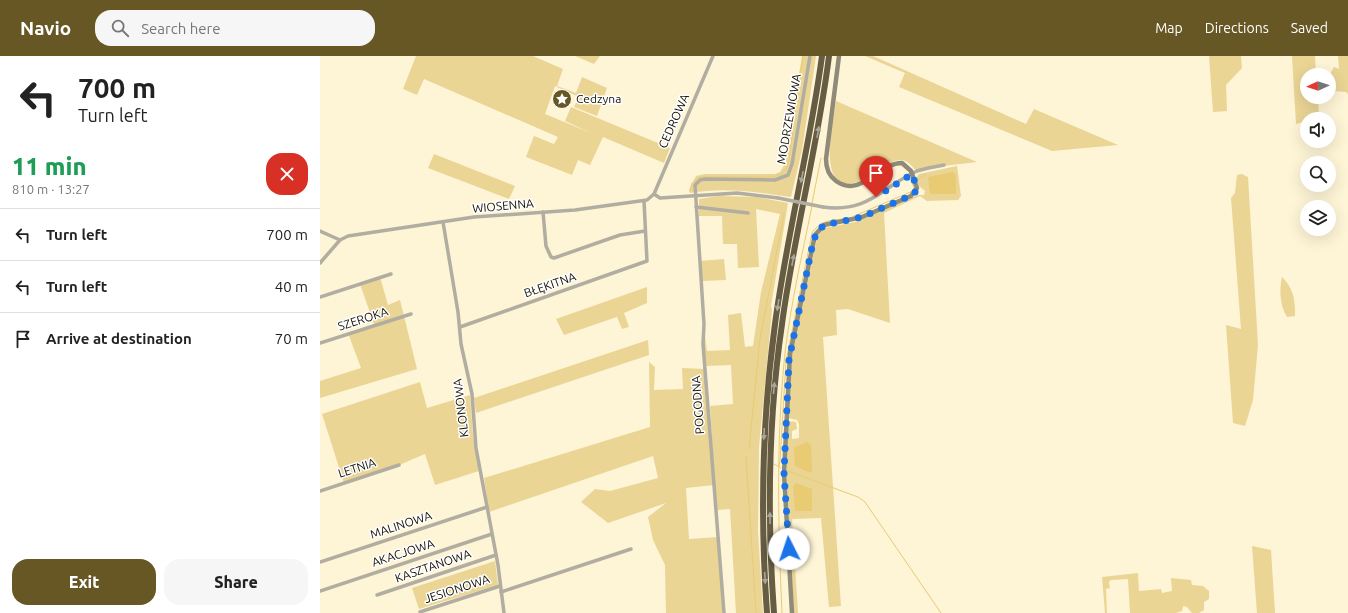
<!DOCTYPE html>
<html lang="en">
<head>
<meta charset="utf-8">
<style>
  body { margin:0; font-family:Ubuntu,sans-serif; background:#f6f6f6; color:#222; height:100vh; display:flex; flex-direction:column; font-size:15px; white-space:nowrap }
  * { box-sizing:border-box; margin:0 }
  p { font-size:13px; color:#767676 }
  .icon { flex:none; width:22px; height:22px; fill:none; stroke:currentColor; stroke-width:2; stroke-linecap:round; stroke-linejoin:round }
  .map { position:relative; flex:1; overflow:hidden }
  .side { display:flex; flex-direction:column; background:#fff; width:320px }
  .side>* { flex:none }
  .guide { background:#fff; color:#222; overflow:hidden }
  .needle { width:26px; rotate:266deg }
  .tools { position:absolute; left:980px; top:12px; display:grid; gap:8px }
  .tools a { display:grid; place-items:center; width:36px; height:36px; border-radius:50%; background:#fff; box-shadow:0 4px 16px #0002; font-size:20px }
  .pin { position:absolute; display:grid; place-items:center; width:34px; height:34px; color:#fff; margin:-41px -17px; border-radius:50% 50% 50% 0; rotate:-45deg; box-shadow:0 0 4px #0007 }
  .pin .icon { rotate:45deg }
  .me { position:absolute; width:44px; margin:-22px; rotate:356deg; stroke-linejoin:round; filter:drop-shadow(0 0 3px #0008) }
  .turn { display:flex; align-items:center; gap:14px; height:84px; padding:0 12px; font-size:18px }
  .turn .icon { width:52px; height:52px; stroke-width:2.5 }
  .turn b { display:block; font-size:28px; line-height:34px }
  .round { display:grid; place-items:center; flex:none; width:42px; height:42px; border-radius:16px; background:#f6f6f6 }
  .overview { display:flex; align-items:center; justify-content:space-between; height:68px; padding:0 12px }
  h1 { font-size:24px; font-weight:800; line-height:30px; color:#1e9e55 }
  .primary-button { display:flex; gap:8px; margin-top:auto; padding:8px 12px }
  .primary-button a { flex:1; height:46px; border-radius:16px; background:#675724; color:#fff; font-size:16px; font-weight:800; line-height:46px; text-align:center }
  .primary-button a+a { background:#f6f6f6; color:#222 }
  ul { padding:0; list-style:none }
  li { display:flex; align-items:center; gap:12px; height:52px; padding:0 12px; border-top:1px solid #e0e0e0 }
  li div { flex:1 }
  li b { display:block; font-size:15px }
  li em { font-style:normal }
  header { display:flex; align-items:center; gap:24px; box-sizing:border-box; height:56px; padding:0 20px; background:#675724; color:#fff }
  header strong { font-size:19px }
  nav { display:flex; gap:22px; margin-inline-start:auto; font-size:14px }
  .search { width:280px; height:36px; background:#f6f6f6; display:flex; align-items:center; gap:10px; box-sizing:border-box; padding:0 14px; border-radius:16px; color:#767676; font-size:15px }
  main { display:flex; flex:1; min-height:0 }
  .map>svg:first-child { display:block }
  .green { fill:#ead595 }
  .water { fill:#e8cb72 }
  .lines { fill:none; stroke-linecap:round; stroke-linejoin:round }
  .stream { stroke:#e8cb72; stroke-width:1 }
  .street { stroke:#b1ada0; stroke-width:3.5 }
  .secondary { stroke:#908a78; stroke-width:4.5 }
  .highway { stroke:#655c43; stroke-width:6 }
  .street-bridge { stroke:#b1ada0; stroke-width:3.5 }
  .oneway { fill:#aaa598 }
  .route { stroke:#1a73e8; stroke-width:7; stroke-dasharray:0 12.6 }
  .labels { text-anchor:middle; stroke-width:3; stroke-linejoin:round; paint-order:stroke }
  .poi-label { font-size:12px; fill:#151208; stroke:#fff; text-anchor:start }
  .street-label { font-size:12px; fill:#151208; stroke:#fff }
</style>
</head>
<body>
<header>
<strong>Navio</strong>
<div class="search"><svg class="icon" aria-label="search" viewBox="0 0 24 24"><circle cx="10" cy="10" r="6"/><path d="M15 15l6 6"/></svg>Search here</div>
<nav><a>Map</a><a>Directions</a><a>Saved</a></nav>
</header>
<main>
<section class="side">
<div class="guide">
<div class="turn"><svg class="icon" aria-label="left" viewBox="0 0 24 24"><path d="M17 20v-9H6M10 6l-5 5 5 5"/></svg><div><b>700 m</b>Turn left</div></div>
</div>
<div class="overview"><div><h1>11 min</h1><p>810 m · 13:27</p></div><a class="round" style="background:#d93025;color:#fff"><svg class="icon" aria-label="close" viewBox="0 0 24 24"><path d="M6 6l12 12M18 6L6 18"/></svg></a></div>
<ul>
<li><svg class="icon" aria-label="left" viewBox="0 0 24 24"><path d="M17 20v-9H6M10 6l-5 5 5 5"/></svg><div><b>Turn left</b></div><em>700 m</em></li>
<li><svg class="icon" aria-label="left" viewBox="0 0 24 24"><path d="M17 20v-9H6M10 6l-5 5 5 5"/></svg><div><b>Turn left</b></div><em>40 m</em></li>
<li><svg class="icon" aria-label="arrive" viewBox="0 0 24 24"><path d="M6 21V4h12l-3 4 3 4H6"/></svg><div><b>Arrive at destination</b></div><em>70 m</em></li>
</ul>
<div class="primary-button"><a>Exit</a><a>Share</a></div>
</section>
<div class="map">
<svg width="1028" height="557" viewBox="0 0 1028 557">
  <rect width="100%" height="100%" fill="#fef4d6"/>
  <g class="green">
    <polygon points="96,0 213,0 243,13 237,30 256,37 262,21 287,32 277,60 254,51 259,41 235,30 225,58 271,77 245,65 251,51 350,92 344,107 283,81 270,109 258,104 252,119 206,101 214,80 234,88 238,81 104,23 97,39 83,33"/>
    <polygon points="255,0 280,0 274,8"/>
    <path d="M482,0H496L482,94L471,141C437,136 405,131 370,137L369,134L376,120L385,118H455L460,116L466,106V96Z"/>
    <polygon points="545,0 553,0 706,68 714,53 798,89 732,95 579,31 585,17"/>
    <polygon points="889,0 921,0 922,12 906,29 907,55 893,56"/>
    <polygon points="972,0 995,0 996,19 987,19 987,41 998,41 999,62 987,63 987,65 976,68"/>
    <polygon points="1018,0 1028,0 1028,38 1026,36 1012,35 1010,18 1014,11 1019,13"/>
    <path d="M516,45L657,106L606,112L597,116C592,110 588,104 580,104C567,105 557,116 547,122C493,149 513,70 516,45Z"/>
    <polygon points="114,98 195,130 189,143 108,112"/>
    <polygon points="637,110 641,140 638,144 607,145 600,140 564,157 570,267 528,253 516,254 517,279 503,281 521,550 509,551 501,462 472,463 478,557 474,557 466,408 468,365 476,366 477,373 472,375 472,383 479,382 479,368 477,364 468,362 472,296 497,183 501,175 505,172 535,166 598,139 604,139 605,135 599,130 596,122 599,118"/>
    <polygon points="922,118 928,121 938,289 933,344 925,370 913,367 906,269 921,273 911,142 915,137 917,119"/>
    <polygon points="399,140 437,141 468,147 451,250 452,254 439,391 438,475 443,557 416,557 410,453 396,454 390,350 413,348 411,309 386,310 394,429 366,432 369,483 398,481 404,557 346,557 345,509 333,484 328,461 346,447 288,467 261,446 275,433 290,435 338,422 333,400 169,456 164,422 330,371 329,306 335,311 334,334 363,333 362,312 384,313 382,281 385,280 387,295 410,294 408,259 421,257 425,291 433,290 441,236 460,158 436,153 439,211 418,212 417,188 403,188 402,160 379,160 379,143"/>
    <polygon points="404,203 406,224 382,225 380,205"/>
    <polygon points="60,221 68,249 80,244 97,313 0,342 0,325 41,312 28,277 54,268 40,228"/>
    <path d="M962,221C974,233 975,244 975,260L967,261C960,250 959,234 962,221Z"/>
    <polygon points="327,231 327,247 304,257 309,271 302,273 297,261 244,279 236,263"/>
    <polygon points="328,284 329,299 156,357 154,342"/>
    <polygon points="100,326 107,352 150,339 153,379 159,415 115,429 105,398 79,409 24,427 2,358"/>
    <polygon points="932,490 951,494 955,557 937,557"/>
    <polygon points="175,505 178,529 99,553 92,532"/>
    <polygon points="818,517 819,535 841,533 842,537 852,535 851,522 871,524 872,529 883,530 889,535 889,543 884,546 884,554 879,557 872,557 867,551 863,550 862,555 856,557 810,557 808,523 791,524 789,526 790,532 786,533 787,557 785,557 782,521"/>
  </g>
  <g class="water">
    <polygon points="633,116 636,119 636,138 610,138 608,121"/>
    <polygon points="487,386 491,389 492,415 490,417 475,410 474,392"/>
    <polygon points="476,427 492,433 492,455 475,455 473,431"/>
  </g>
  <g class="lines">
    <g class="stream">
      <polyline points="599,123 606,118"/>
      <path d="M370,135L372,127L379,121H453C463,118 467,115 469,104L483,0"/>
      <polyline points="492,147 501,102"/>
      <polyline points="534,160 593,135 594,131 592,127"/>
      <polyline points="429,393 440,283 464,158"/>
      <polyline points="426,401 436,557"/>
      <polyline points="454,408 461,412"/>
      <path d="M459,410L460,405L466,305L492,177C500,165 510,164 523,163"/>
      <polyline points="468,415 538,441 545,446 621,557"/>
      <path d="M462,557C458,470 456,383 465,297C471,247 482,199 492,150"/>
    </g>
    <g class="street">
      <polyline points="334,138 340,142 417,137 458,142"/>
      <polyline points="376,151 428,157"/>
      <path d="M503,151C549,157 560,132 597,115C606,112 615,111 624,109"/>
      <polyline points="223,156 226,190 231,201 234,202 300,179 325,175"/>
      <polyline points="123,166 138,256 141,288 152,338 156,392 178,509 184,557"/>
      <polyline points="0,175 20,184"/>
      <polyline points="0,207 20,184 28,180 154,161 255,154 327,144 334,138 393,0"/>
      <polyline points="0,241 71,218"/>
      <polyline points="140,271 327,205 324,145"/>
      <polyline points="0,287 91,258"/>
      <polyline points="0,435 79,409"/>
      <polyline points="0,506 167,451"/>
      <polyline points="0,535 172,478"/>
      <polyline points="181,536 311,493"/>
      <polyline points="57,539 176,499"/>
      <polyline points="100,556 180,530"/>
      <polyline points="404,557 383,288 384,268 375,129 380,124 385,123 455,124 468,119 472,108 490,0"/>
    </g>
    <path class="secondary" d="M472,557L464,417L470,298L495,179L504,169L542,161L591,140L597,132L591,115L582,107C560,106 541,143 516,125C509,120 506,111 506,103L519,0"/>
    <g class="highway">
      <path d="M447,557C440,460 442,364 455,268C467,178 490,90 502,0"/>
      <path d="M454,557C447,460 448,364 462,268C474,178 498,90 509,0"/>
    </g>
    <polyline class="street-bridge" points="458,142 503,151"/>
  </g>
  <defs><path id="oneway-solid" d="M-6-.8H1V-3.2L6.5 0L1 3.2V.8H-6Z"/></defs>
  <g class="oneway">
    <use href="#oneway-solid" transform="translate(498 76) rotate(-80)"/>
    <use href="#oneway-solid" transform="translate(482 121) rotate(101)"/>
    <use href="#oneway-solid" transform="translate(473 204) rotate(-79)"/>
    <use href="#oneway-solid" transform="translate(458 249) rotate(99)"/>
    <use href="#oneway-solid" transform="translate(454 332) rotate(-85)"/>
    <use href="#oneway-solid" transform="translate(444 378) rotate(93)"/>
    <use href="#oneway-solid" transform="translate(450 462) rotate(-91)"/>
    <use href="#oneway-solid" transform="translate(445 522) rotate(87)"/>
  </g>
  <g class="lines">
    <polyline class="route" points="469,493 464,417 469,304 493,186 497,176 504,169 542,161 594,138 597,132 592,118 556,141"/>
  </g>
  <defs>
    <symbol id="sight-disc" viewBox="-11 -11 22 22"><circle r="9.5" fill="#675724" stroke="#fff"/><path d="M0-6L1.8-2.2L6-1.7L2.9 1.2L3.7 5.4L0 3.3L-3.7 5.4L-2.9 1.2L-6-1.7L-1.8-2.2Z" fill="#fff"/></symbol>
  </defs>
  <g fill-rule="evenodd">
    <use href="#sight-disc" x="231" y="32" width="22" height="22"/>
  </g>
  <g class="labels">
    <g class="poi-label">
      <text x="256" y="47">Cedzyna</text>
    </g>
    <g class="street-label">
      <text transform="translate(469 63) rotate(-80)" y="4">MODRZEWIOWA</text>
      <text transform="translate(354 65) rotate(-66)" y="4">CEDROWA</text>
      <text transform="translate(183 150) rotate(-5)" y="4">WIOSENNA</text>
      <text transform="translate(230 229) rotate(-19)" y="4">BŁĘKITNA</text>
      <text transform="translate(43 263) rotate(-18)" y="4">SZEROKA</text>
      <text transform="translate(378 349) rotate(-94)" y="4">POGODNA</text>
      <text transform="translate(141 352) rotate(-97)" y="4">KLONOWA</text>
      <text transform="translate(37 412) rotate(-18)" y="4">LETNIA</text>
      <text transform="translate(81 469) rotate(-18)" y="4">MALINOWA</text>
      <text transform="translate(83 497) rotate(-18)" y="4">AKACJOWA</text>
      <text transform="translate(113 510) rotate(-19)" y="4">KASZTANOWA</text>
      <text transform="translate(137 533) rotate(-18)" y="4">JESIONOWA</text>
    </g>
  </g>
</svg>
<div class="tools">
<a><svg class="needle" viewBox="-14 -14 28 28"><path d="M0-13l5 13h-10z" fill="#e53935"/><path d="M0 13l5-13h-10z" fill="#767676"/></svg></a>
<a><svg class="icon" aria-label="sound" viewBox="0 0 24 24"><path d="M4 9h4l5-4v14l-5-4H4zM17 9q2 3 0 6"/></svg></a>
<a><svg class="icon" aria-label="search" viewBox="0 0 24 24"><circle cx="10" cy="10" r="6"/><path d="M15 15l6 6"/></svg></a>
<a><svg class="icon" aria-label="layers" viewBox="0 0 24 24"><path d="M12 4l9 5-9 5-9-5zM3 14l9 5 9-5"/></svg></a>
</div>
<div class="pin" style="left:556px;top:141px;background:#d93025"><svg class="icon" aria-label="arrive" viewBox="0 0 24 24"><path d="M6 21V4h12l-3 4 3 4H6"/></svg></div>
<svg class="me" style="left:469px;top:493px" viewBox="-20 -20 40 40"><circle r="19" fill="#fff"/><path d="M0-13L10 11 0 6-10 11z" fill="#1a73e8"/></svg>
</div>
</main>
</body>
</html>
